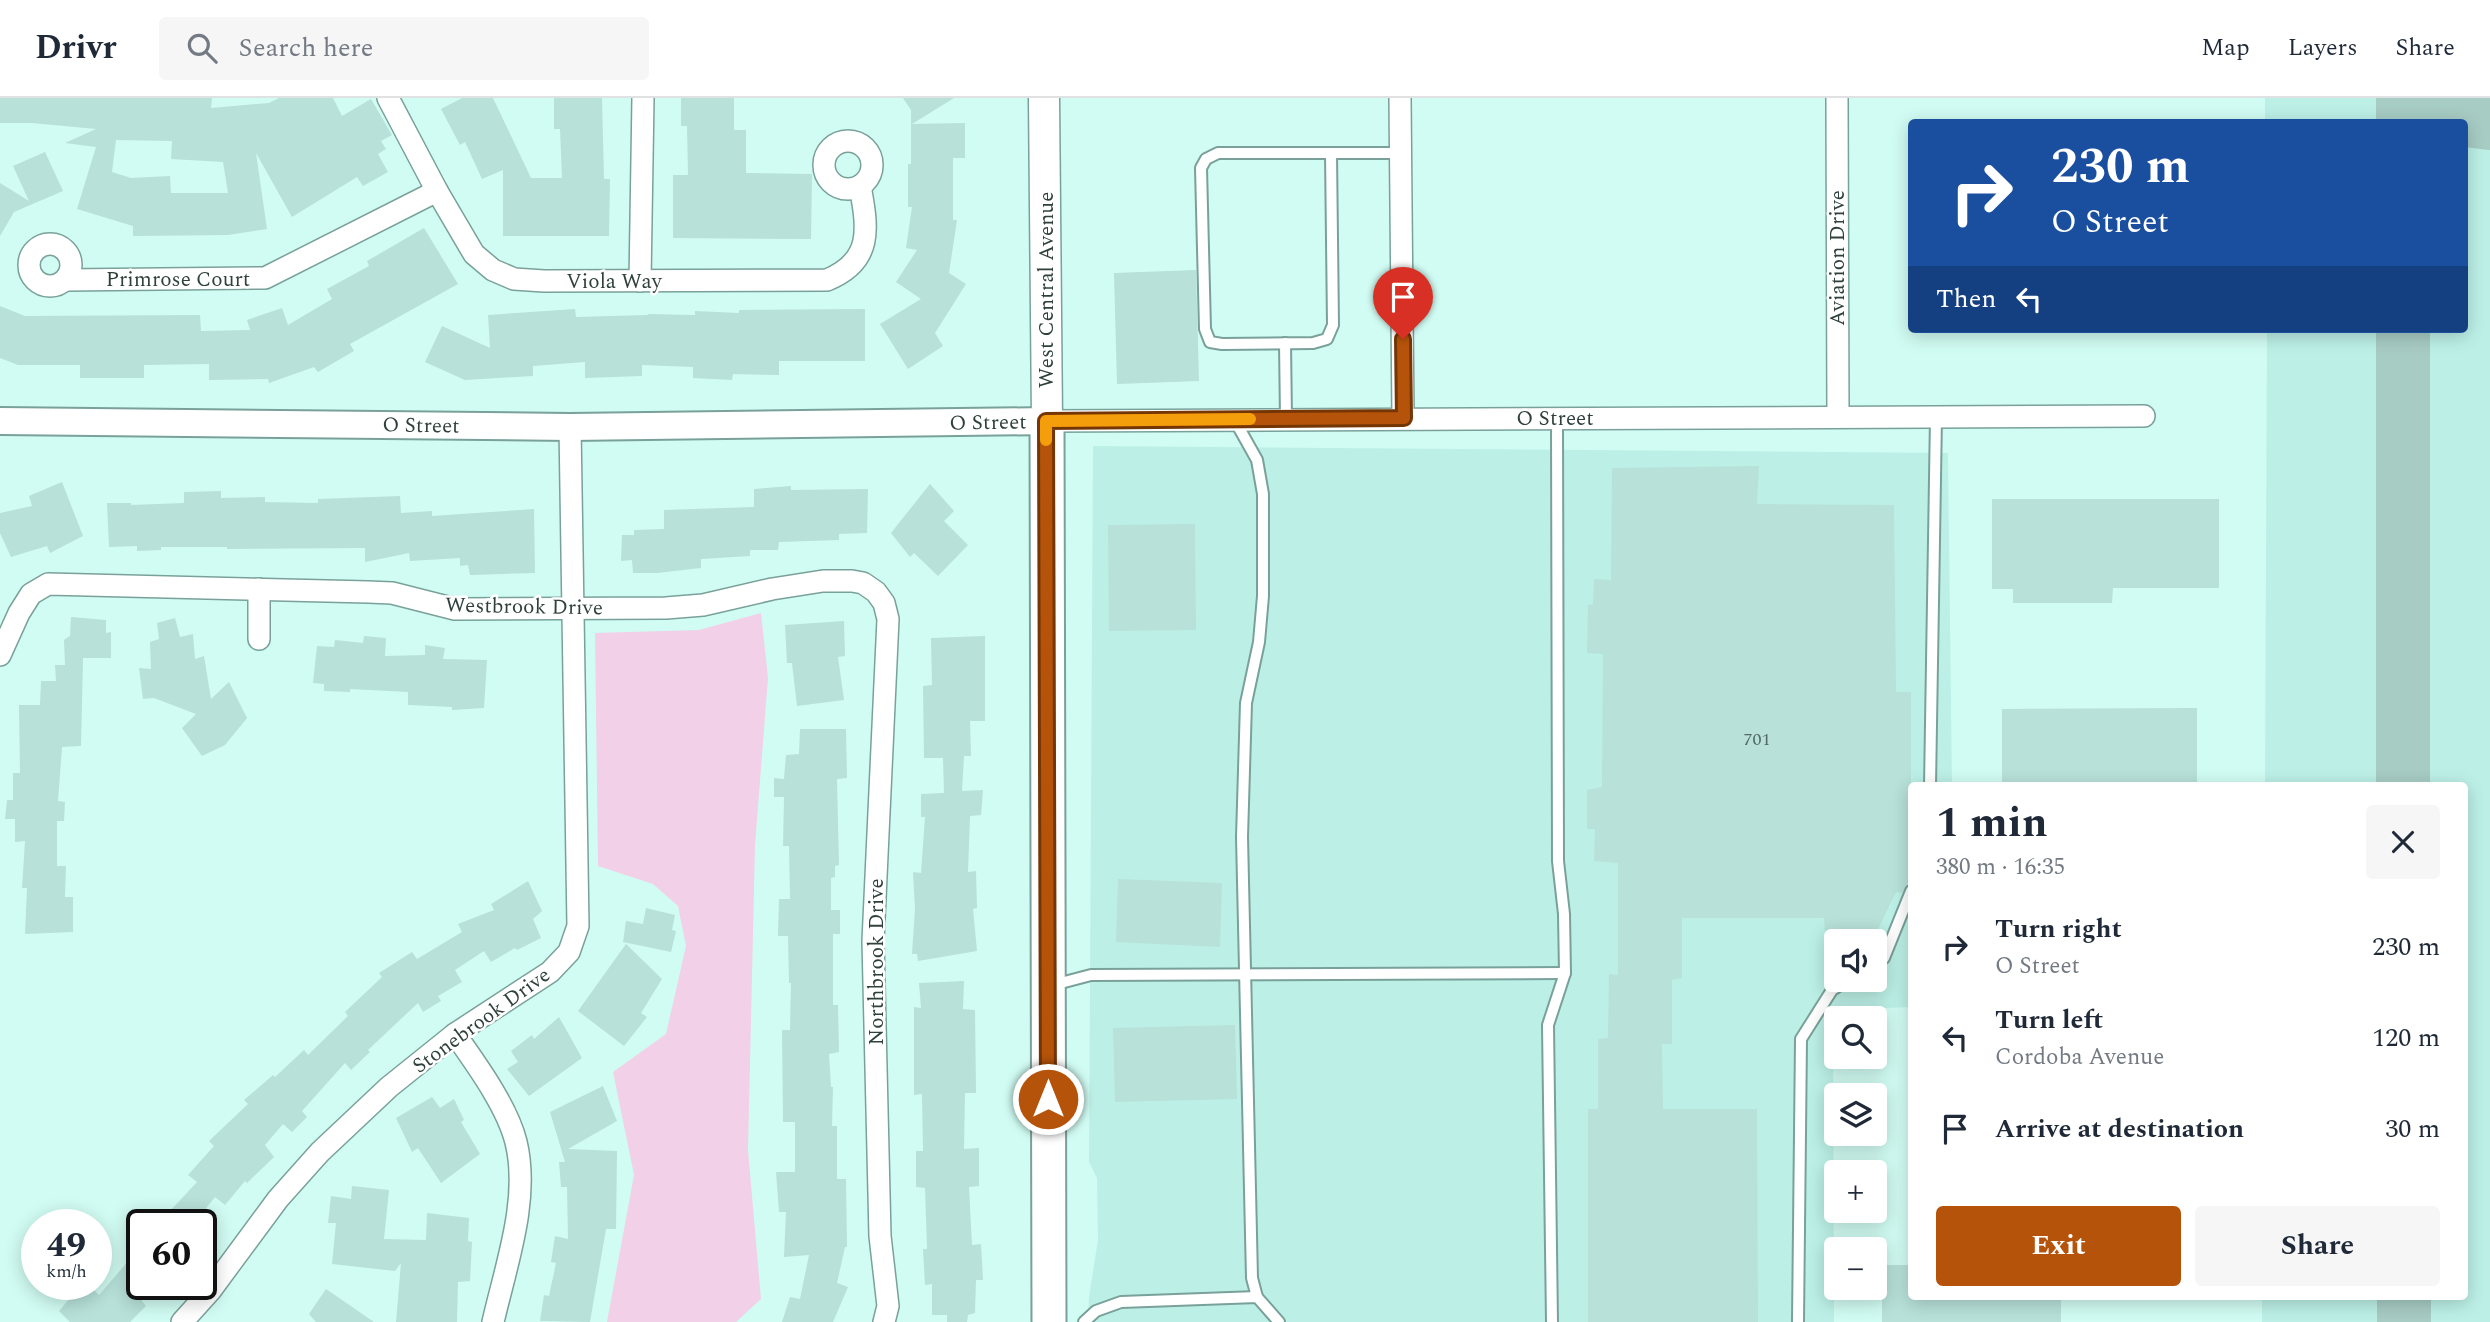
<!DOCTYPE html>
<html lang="en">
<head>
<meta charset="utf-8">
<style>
  body { margin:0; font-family:Spectral,serif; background:#f6f6f7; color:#1f2937; height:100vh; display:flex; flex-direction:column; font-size:26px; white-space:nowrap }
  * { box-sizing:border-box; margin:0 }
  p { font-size:23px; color:#747a83 }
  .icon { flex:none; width:38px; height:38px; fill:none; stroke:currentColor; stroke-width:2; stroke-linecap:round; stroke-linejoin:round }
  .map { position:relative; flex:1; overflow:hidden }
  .details { position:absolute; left:1908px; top:684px; width:560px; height:518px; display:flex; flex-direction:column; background:#fff; border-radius:7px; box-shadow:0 4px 18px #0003 }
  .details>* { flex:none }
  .hud { position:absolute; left:1908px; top:21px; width:560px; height:214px; border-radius:7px; box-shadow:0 4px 18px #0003; background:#1a4fa0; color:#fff; overflow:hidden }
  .tools { position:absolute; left:1824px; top:831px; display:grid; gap:14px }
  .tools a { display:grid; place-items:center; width:63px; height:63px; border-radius:7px; background:#fff; box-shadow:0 4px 18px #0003; font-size:35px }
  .speed { position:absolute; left:21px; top:1111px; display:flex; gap:14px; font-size:35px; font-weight:700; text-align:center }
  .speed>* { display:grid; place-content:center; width:91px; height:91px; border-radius:50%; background:#fff; box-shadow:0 4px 18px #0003; line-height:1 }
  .speed small { font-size:18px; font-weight:400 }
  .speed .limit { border:4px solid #111; border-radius:10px; background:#fff; color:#111 }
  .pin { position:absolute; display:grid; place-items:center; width:60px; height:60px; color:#fff; margin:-72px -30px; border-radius:50% 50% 50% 0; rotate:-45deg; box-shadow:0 0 7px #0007 }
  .pin .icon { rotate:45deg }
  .me { position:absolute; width:77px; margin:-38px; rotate:0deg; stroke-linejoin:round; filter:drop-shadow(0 0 5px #0008) }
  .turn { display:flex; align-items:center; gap:24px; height:147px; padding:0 28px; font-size:32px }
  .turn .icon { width:91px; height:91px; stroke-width:2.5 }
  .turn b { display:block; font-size:49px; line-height:60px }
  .then { display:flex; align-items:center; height:66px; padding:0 28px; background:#0003; gap:14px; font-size:26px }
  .round { display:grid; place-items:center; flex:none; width:74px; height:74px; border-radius:7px; background:#f6f6f7 }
  .head { display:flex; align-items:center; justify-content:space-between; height:119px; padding:0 28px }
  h1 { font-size:42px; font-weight:700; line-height:52px }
  .primary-button { display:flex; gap:14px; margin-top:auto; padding:14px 28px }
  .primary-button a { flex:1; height:80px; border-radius:7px; background:#b45309; color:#fff; font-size:28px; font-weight:700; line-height:80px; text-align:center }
  .primary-button a+a { background:#f6f6f7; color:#1f2937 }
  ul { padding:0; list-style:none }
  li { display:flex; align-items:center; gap:21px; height:91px; padding:0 28px }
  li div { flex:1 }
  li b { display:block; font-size:26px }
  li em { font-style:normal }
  header { display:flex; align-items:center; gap:42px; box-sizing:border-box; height:98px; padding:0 35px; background:#fff; border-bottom:2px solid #e0e1e3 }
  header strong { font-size:33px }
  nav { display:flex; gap:38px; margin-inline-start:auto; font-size:24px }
  .search { width:490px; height:63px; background:#f6f6f7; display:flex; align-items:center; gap:18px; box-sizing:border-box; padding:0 24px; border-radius:7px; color:#747a83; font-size:26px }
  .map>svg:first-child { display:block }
  .built { fill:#bcf0e6; fill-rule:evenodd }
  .green { fill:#f2d0e8 }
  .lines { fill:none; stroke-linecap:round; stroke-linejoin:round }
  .taxiway { stroke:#a7ccc4; stroke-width:54 }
  .building { fill:#b7e1d9; fill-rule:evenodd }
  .service-casing { stroke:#79a19a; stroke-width:14 }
  .minor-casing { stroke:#79a19a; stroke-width:24 }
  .tertiary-casing { stroke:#79a19a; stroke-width:30 }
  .secondary-casing { stroke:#79a19a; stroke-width:33 }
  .primary-casing { stroke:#79a19a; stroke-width:37 }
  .service { stroke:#fff; stroke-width:10 }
  .minor { stroke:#fff; stroke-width:21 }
  .tertiary { stroke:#fff; stroke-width:26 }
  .secondary { stroke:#fff; stroke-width:30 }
  .primary { stroke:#fff; stroke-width:33 }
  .route-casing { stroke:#753606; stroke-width:18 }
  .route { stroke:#b45309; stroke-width:12 }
  .slow { stroke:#f59e0b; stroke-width:12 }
  .labels { text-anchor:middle; stroke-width:5; stroke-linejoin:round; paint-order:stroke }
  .number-label { font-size:18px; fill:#526964 }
  .street-label { font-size:21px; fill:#30413d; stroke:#fff }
</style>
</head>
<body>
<header>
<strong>Drivr</strong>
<div class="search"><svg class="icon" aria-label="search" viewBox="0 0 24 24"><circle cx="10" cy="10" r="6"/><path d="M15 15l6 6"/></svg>Search here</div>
<nav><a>Map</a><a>Layers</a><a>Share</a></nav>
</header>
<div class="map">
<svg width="2490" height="1224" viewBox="0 0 2490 1224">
  <rect width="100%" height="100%" fill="#d1fcf3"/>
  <g class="built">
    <polygon points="2265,0 2490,0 2490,1224 2262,1224 2262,1199 2464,1199 2464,688 2265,688 2267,231 2464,231 2464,24 2265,24"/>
    <path d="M1093,348L1948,355L1952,688H1911V909L1833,912L1834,1224H1088L1089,1199L1098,1142L1097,1080L1089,1064ZM1836,844H1874V882H1836Z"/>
  </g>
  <polygon class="green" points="761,515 768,580 755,747 748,1052 761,1201 736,1224 607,1224 634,1077 613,974 666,936 686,848 678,808 653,786 598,768 595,535 699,532"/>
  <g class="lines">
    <g class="taxiway">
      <polyline points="2403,0 2403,24"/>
      <polyline points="2443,24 2457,21 2490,25"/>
      <polyline points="2403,231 2403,688"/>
      <polyline points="2404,1199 2404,1224"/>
    </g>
  </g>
  <g class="building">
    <path d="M0,0H212L211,10L269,5L279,0H333L342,18L371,1L392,37L381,43L386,51L378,56L388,74L363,88L357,79L292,119L256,55L267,131L228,137L133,138V128L77,111L96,49L65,45L96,31L32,25H0ZM116,42L172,43L171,61L223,64L228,95H171L170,78L131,80L112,74Z"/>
    <polygon points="462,0 493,0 531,80 562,80 560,31 554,31 554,0 602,0 604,81 610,81 609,138 503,138 503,72 482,81 465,44 460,47 441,11"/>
    <polygon points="681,0 734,0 734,32 746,32 746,75 812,76 811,141 673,140 673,77 688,77 687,28 681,28"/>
    <polygon points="903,0 954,0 912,26 965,25 965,60 953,60 953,122 957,122 949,175 966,186 935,235 943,248 908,271 880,226 921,201 896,184 917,152 906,150 912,109 908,109 908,66 911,66 911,12"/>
    <polygon points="45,54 63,93 14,114 0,138 0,85 29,103 13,68"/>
    <polygon points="424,130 458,186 350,246 354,253 318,274 314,269 269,285 268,281 209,282 209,266 144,267 144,280 80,280 80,267 18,267 0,260 0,208 25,218 200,217 201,233 250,232 247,222 282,210 288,227 332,201 327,191 369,168 367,163"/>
    <polygon points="1196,172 1199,283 1117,286 1114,175"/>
    <polygon points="575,211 576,219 648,217 648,216 695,217 695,213 739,215 739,212 865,211 865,263 779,263 779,277 733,276 732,282 693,280 693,269 642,267 642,278 585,280 585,264 533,268 533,278 465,282 425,264 442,228 490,250 488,217"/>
    <polygon points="1759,368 1757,406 1894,407 1896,594 1911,594 1911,780 1902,795 1896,794 1872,844 1842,844 1825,834 1824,820 1682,820 1682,880 1672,882 1672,946 1662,946 1663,1011 1757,1011 1758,1224 1588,1224 1588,1011 1598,1011 1598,941 1608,940 1609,876 1618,877 1618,765 1594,763 1595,731 1587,731 1587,692 1602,689 1603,556 1587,555 1588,507 1593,506 1594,481 1611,482 1612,370"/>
    <polygon points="62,384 83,438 50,455 47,448 11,459 0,435 0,415 32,408 29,398"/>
    <polygon points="930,386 954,413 944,423 968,447 938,478 914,455 910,459 891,435"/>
    <polygon points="791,388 791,392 868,391 867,435 839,436 839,442 779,444 778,452 750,452 750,458 701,461 701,470 657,475 633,475 632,462 621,463 622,437 634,437 634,432 664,431 664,412 754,409 754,391"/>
    <polygon points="221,393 221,400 265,399 265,404 318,405 318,401 400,398 401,415 432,413 432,418 534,411 535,475 470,477 468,467 460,468 460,460 410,463 409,455 365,464 365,450 227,451 227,449 161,449 161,452 137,453 137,448 109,449 107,405 131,405 131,407 184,405 184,394"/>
    <polygon points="1992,401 2219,401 2219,490 2113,490 2112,505 2013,505 2013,491 1992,491"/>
    <polygon points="1195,426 1196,532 1109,533 1108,427"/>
    <polygon points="71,519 106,522 106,535 111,534 111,560 83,560 81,648 62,649 58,703 65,704 64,723 57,723 57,768 66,768 65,799 73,799 73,834 25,836 27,790 22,790 25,743 15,744 15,721 5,721 7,702 13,702 13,675 20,675 19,607 40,607 41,583 56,583 55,567 65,567 64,542 70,538"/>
    <polygon points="175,520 180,539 193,536 195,561 204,558 211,601 229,584 247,620 225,647 202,658 182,630 196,616 154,600 143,601 139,570 151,571 150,544 159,541 157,525"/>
    <polygon points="844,523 845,558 838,559 844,602 797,608 792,565 787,565 785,527"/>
    <polygon points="364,538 386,540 385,558 425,557 425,547 445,550 443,561 487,562 484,610 452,612 452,609 408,607 408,594 350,591 350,594 324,593 324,586 313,585 317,548 334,549 335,542 363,545"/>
    <polygon points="985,538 985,623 970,623 971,658 964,658 962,693 983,692 981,717 970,718 968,774 976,773 977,810 973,811 977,853 918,863 917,856 912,856 915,811 913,774 921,775 925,719 921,719 921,696 944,695 943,660 924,660 923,588 932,587 931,540"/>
    <polygon points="2197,610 2197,688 2002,688 2002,611"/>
    <polygon points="800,631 846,631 847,680 837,681 839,767 835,768 835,779 831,780 831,812 840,812 840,836 833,836 833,907 838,907 839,954 829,956 831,989 833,989 832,1028 837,1028 837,1081 846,1081 847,1149 845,1149 837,1185 848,1189 833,1224 782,1224 790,1199 800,1201 809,1157 784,1159 786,1114 779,1114 776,1074 795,1074 795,1024 783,1024 782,932 790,932 791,885 789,885 788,838 778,838 779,801 790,801 789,748 783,748 784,699 774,699 774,680 784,681 786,657 799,656"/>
    <polygon points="1118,781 1222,785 1220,849 1116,844"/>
    <polygon points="528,783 542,813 533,821 541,840 517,852 515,850 491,864 484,853 455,872 462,884 438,898 441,903 423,914 418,905 368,952 370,954 351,972 345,965 302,1013 307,1019 292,1034 283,1026 265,1047 274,1059 247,1085 245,1083 225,1107 215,1099 193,1127 157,1127 197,1084 188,1077 214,1048 209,1043 248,1006 244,1002 273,977 275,979 304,952 308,957 348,918 345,914 382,879 379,875 412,854 417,861 462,834 458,826 494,812 491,806"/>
    <polygon points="646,810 675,817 672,832 676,833 671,854 623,844 626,823 643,826"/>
    <polygon points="626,846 662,881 641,915 647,919 624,948 578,913"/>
    <polygon points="964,883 963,911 975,912 976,995 965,995 964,1051 979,1050 979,1088 969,1089 972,1147 981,1146 983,1182 976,1182 975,1215 968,1217 967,1224 947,1224 947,1217 932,1217 932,1186 925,1187 923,1151 927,1151 925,1090 916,1089 916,1053 923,1053 922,996 914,997 914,909 921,910 919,885"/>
    <polygon points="559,919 582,960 529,998 507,971 518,964 511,953 532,937 534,941"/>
    <polygon points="1235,927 1237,1001 1115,1004 1113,930"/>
    <polygon points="603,988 617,1023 568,1051 617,1053 616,1131 606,1131 590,1224 540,1223 544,1197 549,1198 556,1165 551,1164 555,1138 568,1141 567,1089 561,1089 559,1064 565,1064 550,1014"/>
    <polygon points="432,999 440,1010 454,1001 464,1022 461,1024 480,1056 441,1085 418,1050 412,1054 396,1020"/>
    <polygon points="352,1088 389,1092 384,1141 426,1142 427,1115 469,1120 468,1143 472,1144 470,1183 458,1184 457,1224 396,1224 401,1165 395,1173 332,1166 336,1125 328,1125 331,1098 351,1101"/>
    <polygon points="142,1147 142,1203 146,1208 130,1224 70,1224 59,1213 82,1186 88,1186 99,1197"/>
    <polygon points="1882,1167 1911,1167 1911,1199 2061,1199 2061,1224 1882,1224"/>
    <polygon points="326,1191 374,1224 316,1224 309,1216"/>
  </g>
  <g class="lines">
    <defs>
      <g id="service">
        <polyline points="1331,55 1333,227 1327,241 1313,245 1222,246 1210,244 1205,231 1201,70 1206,61 1218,55 1400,55"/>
        <polyline points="1285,245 1286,321"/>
        <polyline points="1234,321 1257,362 1263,396 1263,498 1259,544 1246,605 1242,739 1252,1180 1257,1199"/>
        <polyline points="1930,688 1936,319"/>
        <polyline points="1874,866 1884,860 1911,793"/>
        <polyline points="1053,887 1091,877 1565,875"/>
        <polyline points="1084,1224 1096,1213 1121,1204 1257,1199 1279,1224"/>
        <polyline points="1552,1224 1548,927 1565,875 1564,816 1558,763 1557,320"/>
        <polyline points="1798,1224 1801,941 1832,892 1848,882"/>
      </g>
      <g id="minor">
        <path d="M388,0L437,93L474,156L493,172L514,181L544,183L827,182C873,163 868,131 860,88"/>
        <polyline points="1400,0 1403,320"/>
        <polyline points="1837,0 1838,319"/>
        <circle cx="848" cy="67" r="24"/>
        <circle cx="50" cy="167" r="21"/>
        <polyline points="66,182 265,180 437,93"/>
        <polyline points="640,183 643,0"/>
        <polyline points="1047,323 2144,318"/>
        <polyline points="259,541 259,491"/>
        <polyline points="0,557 19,515 31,496 48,486 368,494 392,495 455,511 666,510 703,507 772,491 823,483 852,483 863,485 876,494 884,505 888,521 873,843 880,1138 888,1208 884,1224"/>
        <path d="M455,936C476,966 507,1008 516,1044C530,1101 506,1167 493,1224"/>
        <polyline points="182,1224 210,1193 278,1101 320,1054 389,989 455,936 550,874 569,854 578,828 570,329"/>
      </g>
      <polyline id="tertiary" points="0,323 570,329 1047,323"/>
      <polyline id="secondary" points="1044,0 1047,323"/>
      <polyline id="primary" points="1047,323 1049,1224"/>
    </defs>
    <use href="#service" class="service-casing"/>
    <use href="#minor" class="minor-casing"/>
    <use href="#tertiary" class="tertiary-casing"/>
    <use href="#secondary" class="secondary-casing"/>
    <use href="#primary" class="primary-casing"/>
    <use href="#service" class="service"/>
    <use href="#minor" class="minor"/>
    <use href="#tertiary" class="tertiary"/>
    <use href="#secondary" class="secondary"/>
    <use href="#primary" class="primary"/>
  </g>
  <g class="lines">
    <defs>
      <polyline id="route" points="1048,1001 1046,323 1404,320 1403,241"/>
    </defs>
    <use href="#route" class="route-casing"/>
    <use href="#route" class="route"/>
    <polyline class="slow" points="1046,342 1046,323 1250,321"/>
  </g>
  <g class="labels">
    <g class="number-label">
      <text x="1757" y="647">701</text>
    </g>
    <g class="street-label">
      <text transform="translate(1837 160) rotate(-90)" y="7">Aviation Drive</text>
      <text x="178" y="188">Primrose Court</text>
      <text x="614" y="190">Viola Way</text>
      <text transform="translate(1046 192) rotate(-90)" y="7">West Central Avenue</text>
      <text x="1555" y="327">O Street</text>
      <text transform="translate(988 324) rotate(-1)" y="7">O Street</text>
      <text transform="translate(421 327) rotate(1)" y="7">O Street</text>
      <text transform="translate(524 508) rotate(1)" y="7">Westbrook Drive</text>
      <text transform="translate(876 864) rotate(-90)" y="7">Northbrook Drive</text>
      <text transform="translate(481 922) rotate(-36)" y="7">Stonebrook Drive</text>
    </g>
  </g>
</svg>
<div class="tools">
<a><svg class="icon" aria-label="sound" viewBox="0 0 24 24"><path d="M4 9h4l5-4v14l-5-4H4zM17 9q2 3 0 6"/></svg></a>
<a><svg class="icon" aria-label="search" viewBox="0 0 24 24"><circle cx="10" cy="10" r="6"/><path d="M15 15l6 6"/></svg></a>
<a><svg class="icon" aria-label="layers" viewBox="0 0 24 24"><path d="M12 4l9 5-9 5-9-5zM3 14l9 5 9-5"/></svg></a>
<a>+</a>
<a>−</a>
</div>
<div class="speed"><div>49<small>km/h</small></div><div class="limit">60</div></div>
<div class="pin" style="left:1403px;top:241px;background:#d93025"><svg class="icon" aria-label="arrive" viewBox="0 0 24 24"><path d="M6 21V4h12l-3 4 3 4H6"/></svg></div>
<svg class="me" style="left:1048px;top:1001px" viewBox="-20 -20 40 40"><circle r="17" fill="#b45309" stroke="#fff" stroke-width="3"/><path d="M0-11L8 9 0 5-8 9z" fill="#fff"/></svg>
<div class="hud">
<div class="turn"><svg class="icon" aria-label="right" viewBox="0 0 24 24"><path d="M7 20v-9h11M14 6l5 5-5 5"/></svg><div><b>230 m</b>O Street</div></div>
<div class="then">Then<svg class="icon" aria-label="left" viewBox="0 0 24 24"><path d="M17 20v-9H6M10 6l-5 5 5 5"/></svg></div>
</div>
<section class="details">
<div class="head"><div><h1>1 min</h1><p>380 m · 16:35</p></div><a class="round"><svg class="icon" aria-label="close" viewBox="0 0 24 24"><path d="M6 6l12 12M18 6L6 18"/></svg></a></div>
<ul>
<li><svg class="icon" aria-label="right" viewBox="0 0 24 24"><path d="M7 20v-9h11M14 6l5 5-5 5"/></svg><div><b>Turn right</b><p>O Street</p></div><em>230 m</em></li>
<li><svg class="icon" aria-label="left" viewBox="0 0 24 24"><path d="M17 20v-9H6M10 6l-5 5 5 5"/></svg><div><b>Turn left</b><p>Cordoba Avenue</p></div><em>120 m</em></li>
<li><svg class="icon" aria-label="arrive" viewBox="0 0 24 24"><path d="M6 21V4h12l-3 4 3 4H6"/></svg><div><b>Arrive at destination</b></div><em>30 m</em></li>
</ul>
<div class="primary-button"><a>Exit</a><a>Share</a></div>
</section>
</div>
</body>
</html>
